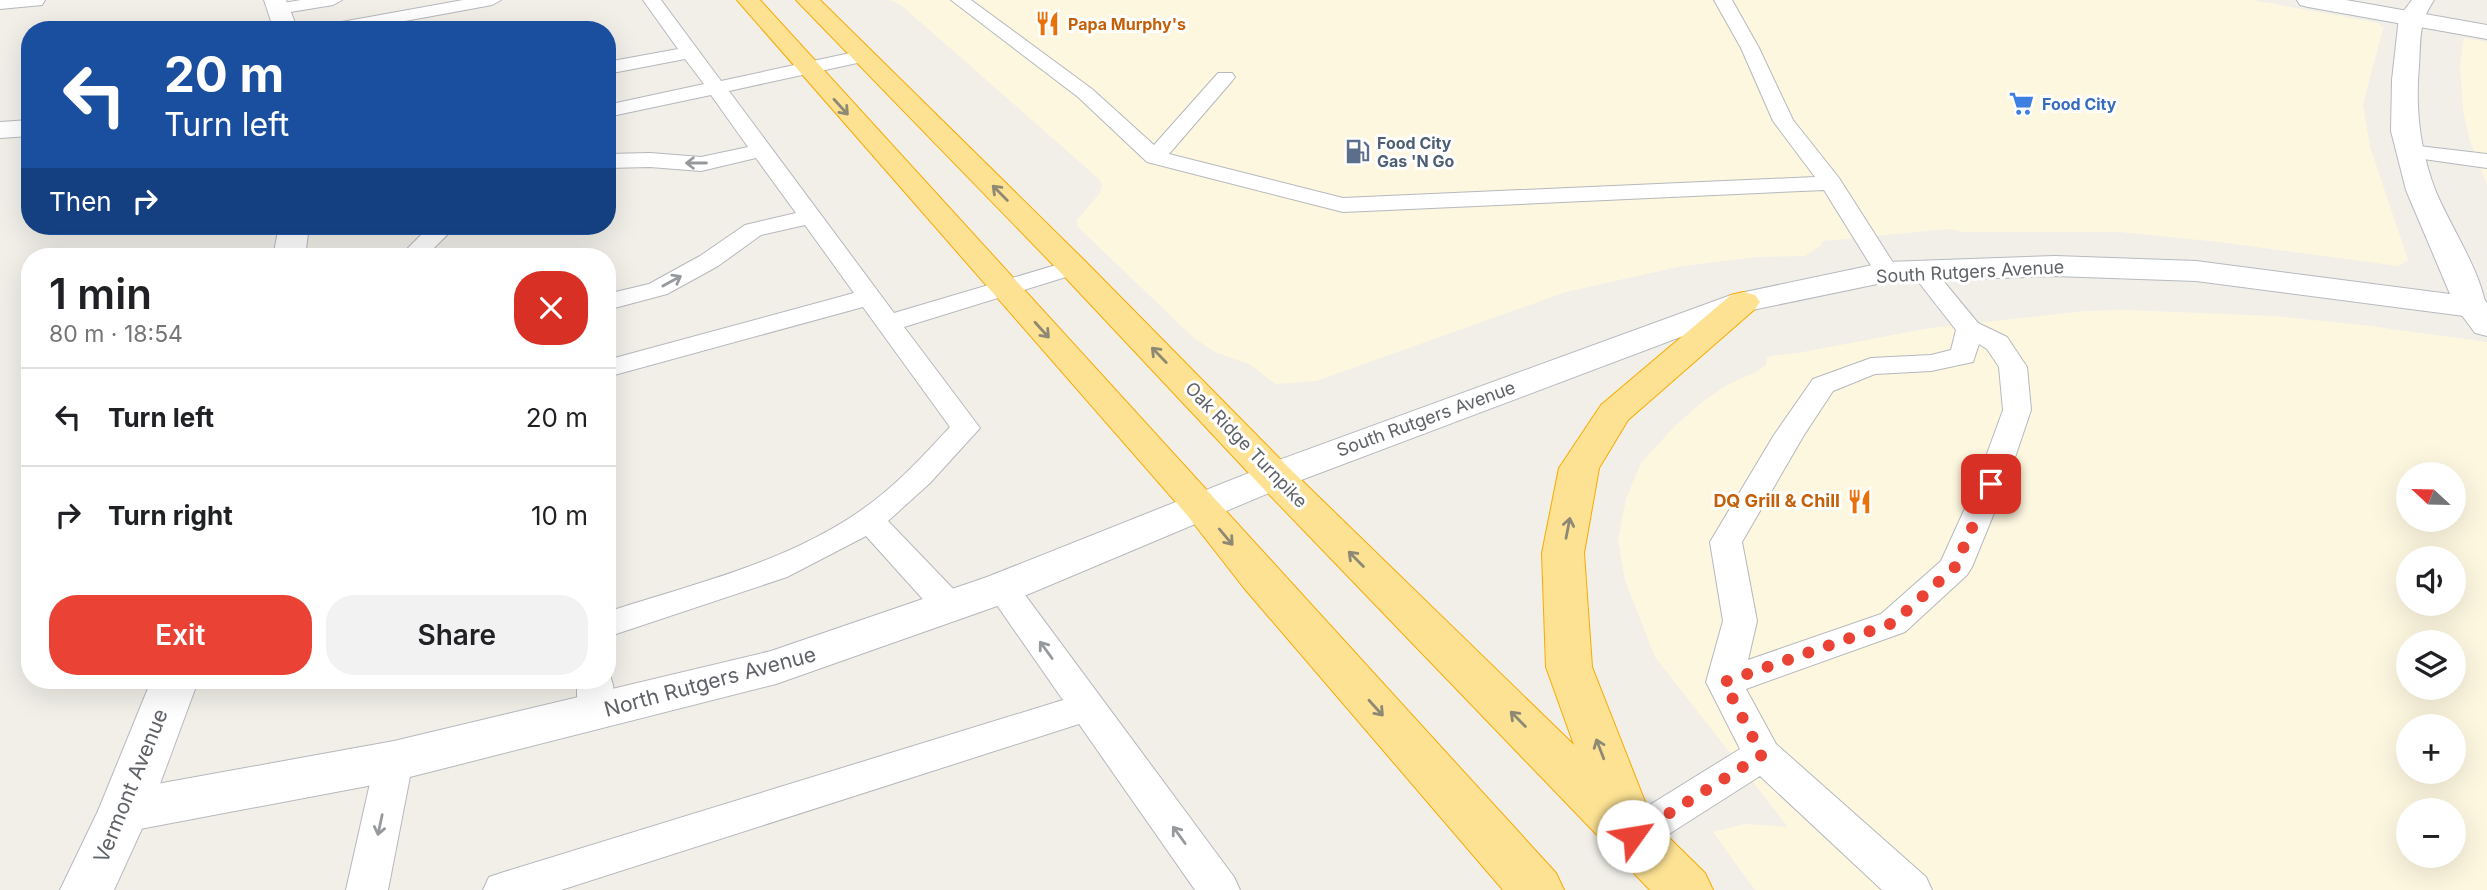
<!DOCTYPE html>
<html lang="en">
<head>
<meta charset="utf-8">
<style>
  body { margin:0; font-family:Inter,sans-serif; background:#f2f2f2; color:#202124; height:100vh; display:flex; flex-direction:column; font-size:26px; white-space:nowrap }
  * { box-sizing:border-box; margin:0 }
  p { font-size:23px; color:#757577 }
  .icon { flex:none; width:38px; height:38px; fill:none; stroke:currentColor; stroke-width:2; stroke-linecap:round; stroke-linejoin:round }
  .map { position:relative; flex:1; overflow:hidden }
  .details { position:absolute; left:21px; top:248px; width:595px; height:441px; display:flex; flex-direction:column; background:#fff; border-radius:28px; box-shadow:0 7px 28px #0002 }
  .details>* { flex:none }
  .banner { position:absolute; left:21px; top:21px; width:595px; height:214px; border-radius:28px; box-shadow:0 7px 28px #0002; background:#1a4fa0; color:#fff; overflow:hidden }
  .needle { width:46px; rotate:292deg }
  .buttons { position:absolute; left:2396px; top:462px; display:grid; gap:14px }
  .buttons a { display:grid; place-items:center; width:70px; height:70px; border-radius:50%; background:#fff; box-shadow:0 7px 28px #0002; font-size:35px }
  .pin { position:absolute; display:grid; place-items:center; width:60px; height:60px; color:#fff; margin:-30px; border-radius:14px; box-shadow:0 4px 10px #0006 }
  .me { position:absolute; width:77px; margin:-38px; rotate:58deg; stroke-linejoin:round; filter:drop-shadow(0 0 5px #0008) }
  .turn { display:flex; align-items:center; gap:24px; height:147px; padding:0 28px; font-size:32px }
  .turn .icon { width:91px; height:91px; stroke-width:2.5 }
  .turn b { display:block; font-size:49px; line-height:60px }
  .then { display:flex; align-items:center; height:66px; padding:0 28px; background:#0003; gap:14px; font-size:26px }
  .round { display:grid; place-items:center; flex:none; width:74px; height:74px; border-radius:28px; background:#f2f2f2 }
  .head { display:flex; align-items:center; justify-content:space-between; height:119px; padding:0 28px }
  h1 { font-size:42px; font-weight:600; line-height:52px }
  .cta { display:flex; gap:14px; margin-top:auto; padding:14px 28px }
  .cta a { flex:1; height:80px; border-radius:28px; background:#ea4335; color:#fff; font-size:28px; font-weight:600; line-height:80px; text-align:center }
  .cta a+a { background:#f2f2f2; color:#202124 }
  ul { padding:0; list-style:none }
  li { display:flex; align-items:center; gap:21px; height:98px; padding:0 28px; border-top:2px solid #e0e0e0 }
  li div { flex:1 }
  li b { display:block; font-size:26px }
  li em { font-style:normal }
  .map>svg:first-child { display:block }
  .commercial { fill:#fef7e0; fill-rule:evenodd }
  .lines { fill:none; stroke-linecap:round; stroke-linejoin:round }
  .lane-casing { stroke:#b5b8bc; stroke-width:2 }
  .street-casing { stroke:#b5b8bc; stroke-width:2 }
  .secondary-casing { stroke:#b6babf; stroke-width:2 }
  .highway-casing { stroke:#f9ab00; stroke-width:2 }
  .lane { fill:#fff; fill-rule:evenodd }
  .street { fill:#fff; fill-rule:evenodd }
  .secondary { fill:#fff; fill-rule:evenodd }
  .highway { fill:#fde293; fill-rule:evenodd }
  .oneway { stroke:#8e8975 }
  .oneway2 { stroke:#979a9d }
  .route { stroke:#ea4335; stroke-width:12; stroke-dasharray:0 21.6 }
  .labels { text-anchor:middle; stroke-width:6; stroke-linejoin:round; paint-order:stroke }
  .far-food-label { font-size:16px; font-weight:bold; fill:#c56008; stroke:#fff; text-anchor:start }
  .far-shop-label { font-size:16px; font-weight:bold; fill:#366cbe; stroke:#fff; text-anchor:start }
  .far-service-label { font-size:16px; font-weight:bold; fill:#4e5e75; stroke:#fff; text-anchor:start }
  .street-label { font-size:18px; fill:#5f6368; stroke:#fff }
  .food-label { font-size:18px; font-weight:bold; fill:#c56008; stroke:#fff; text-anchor:end }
  .near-street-label { font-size:21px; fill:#5f6368; stroke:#fff }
</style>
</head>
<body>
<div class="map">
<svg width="2487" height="890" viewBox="0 0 2487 890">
  <rect width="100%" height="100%" fill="#f1efe8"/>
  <g class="commercial">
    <polygon points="889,0 2252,0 2378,23 2383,28 2363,105 2370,147 2408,260 2398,266 2219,242 2120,232 1964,232 1947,229 1823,241 1820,246 1805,256 1757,257 1682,266 1566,292 1316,381 1275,384 1251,365 1215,352 1194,338 1077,226 1077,220 1100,193 1102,184 1099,179 901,5"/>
    <polygon points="2464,38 2487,42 2487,185 2470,141 2463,111 2460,65"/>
    <path d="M2125,310L2274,316L2362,325L2487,342V890H1755L1713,832L1745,824L1788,827L1655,657L1625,580L1618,540L1626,499L1641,463L1675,426L1706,399L1729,384L1756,372L1766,365L1767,358L1771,356L1798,353L1930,328L2086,311ZM2408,474H2454V520H2408ZM2408,558H2454V604H2408ZM2408,642H2454V688H2408ZM2408,726H2454V772H2408ZM2408,810H2454V856H2408Z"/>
  </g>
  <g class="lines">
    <defs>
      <g id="lane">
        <polygon points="301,0 342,0 333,5 278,14 269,9 272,5"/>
        <polygon points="463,0 501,0 492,5 356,30 316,30 325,25"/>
        <path d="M643,0H661L721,81L864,50L871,52L873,56L871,60L729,91L894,313L1073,260L1082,262L1085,267L1082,272L904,327L980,428L930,483L888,521L962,598L967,607L962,616L950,619L938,616L866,536L787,577L607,637V612C693,584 785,563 860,511C894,488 922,457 950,427L863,307L607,377V360L854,293L805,225L761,235L718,266L667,294L607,310V294L649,284L700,256L745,225L796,213L756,158L701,171L650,167L607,168V154L650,153L701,157L748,147L711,95L607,117V105L704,84L685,59L607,74V62L678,49Z"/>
        <polygon points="951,0 971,0 1092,89 1154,145 1218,73 1232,73 1235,77 1232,81 1169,154 1343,198 1815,177 1773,121 1741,48 1714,0 1732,0 1759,48 1793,120 1839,178 1899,272 1896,277 1887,279 1878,277 1824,190 1343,212 1147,162 1078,97"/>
        <polygon points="2410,145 2487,154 2487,168 2402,156 2399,151 2402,146"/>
        <polygon points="430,226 456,226 432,250 433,257 409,257 408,248"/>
        <path d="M1922,264L1931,266L1978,323L2007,337L2027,367L2031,410L2006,484L1972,567L1967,575L1905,632L1746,689L1776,744L1926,877L1932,890H1882L1760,776L1647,848L1633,853L1619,848L1613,836L1619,824L1740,749L1706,682L1723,621L1710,542L1774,435L1813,379L1871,358L1931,355L1951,350L1956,330L1910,271L1913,266ZM1979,344L1987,349L1999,367L2003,410L1976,484L1941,561L1881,614L1748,660L1757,621L1742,542L1804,435L1833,391L1875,374L1931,371L1973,362Z"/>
        <polygon points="1002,576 1014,580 1234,877 1240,890 1195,890 1079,724 561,890 483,890 489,877 504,872 1063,700 985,588 990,580"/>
        <path d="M608,671C616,687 617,708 609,723L596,727L583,723L577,713V681H607Z"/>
        <polygon points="394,746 408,750 413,761 388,890 346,890 375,761 380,750"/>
      </g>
      <g id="street">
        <polygon points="0,0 45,0 42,5 0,9"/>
        <polygon points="2297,0 2346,0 2487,25 2487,39 2308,7 2300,5"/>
        <polygon points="30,120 30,136 0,138 0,122"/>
        <polygon points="2472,296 2484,299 2487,303 2487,336 2475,333 2455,306 2460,299"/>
        <polygon points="1274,463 1288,467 1294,476 1288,485 1017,599 776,684 394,781 124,832 106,826 98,811 106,796 124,790 394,741 771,651 987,577"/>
      </g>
      <g id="secondary">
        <polygon points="264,0 286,0 298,30 274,30"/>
        <path d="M2412,0H2434C2418,24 2421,38 2419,66C2415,109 2420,151 2436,192C2452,230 2487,280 2487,319L2196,281L2055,276L1887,282L1752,310L1288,485L1274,489L1260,485L1254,476L1260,467L1731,295L1887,262L2055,256L2196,261L2450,294L2406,190L2391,131L2392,80L2399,17Z"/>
        <polygon points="279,226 309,226 305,257 273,257"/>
        <polygon points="151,681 198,681 150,811 114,890 60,890 98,811"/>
      </g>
      <g id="highway">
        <polygon points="737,0 760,0 1556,873 1564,890 1503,890 1244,588 1187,515"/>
        <polygon points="796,0 820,0 1084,260 1288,467 1574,745 1546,667 1542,553 1559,468 1601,405 1731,295 1743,292 1755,295 1760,302 1755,309 1628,420 1599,468 1584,553 1592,667 1653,822 1705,873 1713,890 1650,890 1260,485 1062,274"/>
      </g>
    </defs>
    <use href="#lane" class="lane-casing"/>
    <use href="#street" class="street-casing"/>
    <use href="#secondary" class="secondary-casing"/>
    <use href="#highway" class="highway-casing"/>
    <use href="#lane" class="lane"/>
    <use href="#street" class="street"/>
    <use href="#secondary" class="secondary"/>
    <use href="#highway" class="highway"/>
  </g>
  <defs><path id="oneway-shaft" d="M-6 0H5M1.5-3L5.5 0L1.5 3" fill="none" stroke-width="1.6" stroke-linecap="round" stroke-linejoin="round" transform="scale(1.75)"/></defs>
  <g class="oneway">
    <use href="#oneway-shaft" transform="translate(841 107) rotate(48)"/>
    <use href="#oneway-shaft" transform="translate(1000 193) rotate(-135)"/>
    <use href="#oneway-shaft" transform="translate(1042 330) rotate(48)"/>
    <use href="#oneway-shaft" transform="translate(1159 355) rotate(-134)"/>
    <use href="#oneway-shaft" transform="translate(1568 528) rotate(-79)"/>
    <use href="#oneway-shaft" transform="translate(1226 537) rotate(50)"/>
    <use href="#oneway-shaft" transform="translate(1356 559) rotate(-135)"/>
    <use href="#oneway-shaft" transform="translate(1376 708) rotate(48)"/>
    <use href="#oneway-shaft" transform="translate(1518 719) rotate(-135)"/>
    <use href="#oneway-shaft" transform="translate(1600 749) rotate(-111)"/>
  </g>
  <g class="oneway2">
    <use href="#oneway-shaft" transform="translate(696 163) rotate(180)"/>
    <use href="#oneway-shaft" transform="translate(672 281) rotate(-29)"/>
    <use href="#oneway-shaft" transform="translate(1046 650) rotate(-126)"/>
    <use href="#oneway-shaft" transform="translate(380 825) rotate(102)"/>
    <use href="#oneway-shaft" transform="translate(1179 835) rotate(-126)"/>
  </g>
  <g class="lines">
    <polyline class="route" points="1633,836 1762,755 1724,682 1893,623 1955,567 1991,484"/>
  </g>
  <defs>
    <symbol id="restaurant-bare" viewBox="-9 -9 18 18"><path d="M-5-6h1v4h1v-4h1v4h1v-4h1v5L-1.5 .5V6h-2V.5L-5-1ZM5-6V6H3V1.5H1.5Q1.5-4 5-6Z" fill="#e8710a" stroke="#fff" stroke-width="2.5" paint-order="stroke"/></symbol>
    <symbol id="supermarket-bare" viewBox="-9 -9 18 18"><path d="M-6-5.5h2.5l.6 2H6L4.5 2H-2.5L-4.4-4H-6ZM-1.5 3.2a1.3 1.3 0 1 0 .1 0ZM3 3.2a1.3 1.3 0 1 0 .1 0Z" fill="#3f7fe0" stroke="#fff" stroke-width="2.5" paint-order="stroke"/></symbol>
    <symbol id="fuel-bare" viewBox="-9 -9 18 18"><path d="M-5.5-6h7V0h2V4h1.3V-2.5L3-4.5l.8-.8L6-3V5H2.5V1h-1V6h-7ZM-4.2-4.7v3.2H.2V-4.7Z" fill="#5c6f8a" stroke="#fff" stroke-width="2.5" paint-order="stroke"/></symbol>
  </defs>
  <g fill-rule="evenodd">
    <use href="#restaurant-bare" x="1030" y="6" width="35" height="35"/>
    <use href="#supermarket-bare" x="2004" y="86" width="35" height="35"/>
    <use href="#fuel-bare" x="1340" y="134" width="35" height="35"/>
    <use href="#restaurant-bare" x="1842" y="484" width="35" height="35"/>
  </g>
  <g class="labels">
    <g class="far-food-label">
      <text x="1068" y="30">Papa Murphy's</text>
    </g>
    <g class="far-shop-label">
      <text x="2042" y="110">Food City</text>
    </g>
    <g class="far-service-label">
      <text x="1377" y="149">Food City<tspan x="1377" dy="18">Gas 'N Go</tspan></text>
    </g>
    <g class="street-label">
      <text transform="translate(1970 272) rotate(-3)" y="6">South Rutgers Avenue</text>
      <text transform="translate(1426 419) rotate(-20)" y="6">South Rutgers Avenue</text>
      <text transform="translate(1246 445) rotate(46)" y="6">Oak Ridge Turnpike</text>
    </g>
    <g class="food-label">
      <text x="1840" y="507">DQ Grill &amp; Chill</text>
    </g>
    <g class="near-street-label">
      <text transform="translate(710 682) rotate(-15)" y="7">North Rutgers Avenue</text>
      <text transform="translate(131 786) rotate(-68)" y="7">Vermont Avenue</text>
    </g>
  </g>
</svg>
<div class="buttons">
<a><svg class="needle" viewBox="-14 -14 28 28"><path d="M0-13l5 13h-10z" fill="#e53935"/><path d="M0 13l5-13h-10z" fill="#757577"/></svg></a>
<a><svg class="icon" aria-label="sound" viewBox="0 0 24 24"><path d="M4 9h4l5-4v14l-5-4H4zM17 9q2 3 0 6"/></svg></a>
<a><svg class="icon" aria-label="layers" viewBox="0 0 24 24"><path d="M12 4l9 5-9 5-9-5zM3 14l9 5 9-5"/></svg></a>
<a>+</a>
<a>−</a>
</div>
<div class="pin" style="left:1991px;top:484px;background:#d93025"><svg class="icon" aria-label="arrive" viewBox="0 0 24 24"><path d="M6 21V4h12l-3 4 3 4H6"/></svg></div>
<svg class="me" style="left:1633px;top:836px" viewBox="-20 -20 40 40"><circle r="19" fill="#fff"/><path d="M0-13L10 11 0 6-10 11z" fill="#ea4335"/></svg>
<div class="banner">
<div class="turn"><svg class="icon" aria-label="left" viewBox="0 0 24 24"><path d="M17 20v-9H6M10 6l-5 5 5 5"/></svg><div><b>20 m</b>Turn left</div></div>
<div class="then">Then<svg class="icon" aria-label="right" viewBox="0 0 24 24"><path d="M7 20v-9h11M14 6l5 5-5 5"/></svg></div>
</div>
<section class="details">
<div class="head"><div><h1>1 min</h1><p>80 m · 18:54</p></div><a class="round" style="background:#d93025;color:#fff"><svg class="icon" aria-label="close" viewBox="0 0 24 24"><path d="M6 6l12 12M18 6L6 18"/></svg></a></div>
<ul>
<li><svg class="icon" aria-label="left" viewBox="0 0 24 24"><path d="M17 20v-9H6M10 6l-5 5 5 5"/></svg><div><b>Turn left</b></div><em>20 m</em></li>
<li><svg class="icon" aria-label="right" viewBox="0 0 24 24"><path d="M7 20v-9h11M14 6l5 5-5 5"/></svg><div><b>Turn right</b></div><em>10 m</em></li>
</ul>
<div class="cta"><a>Exit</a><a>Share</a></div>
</section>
</div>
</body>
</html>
